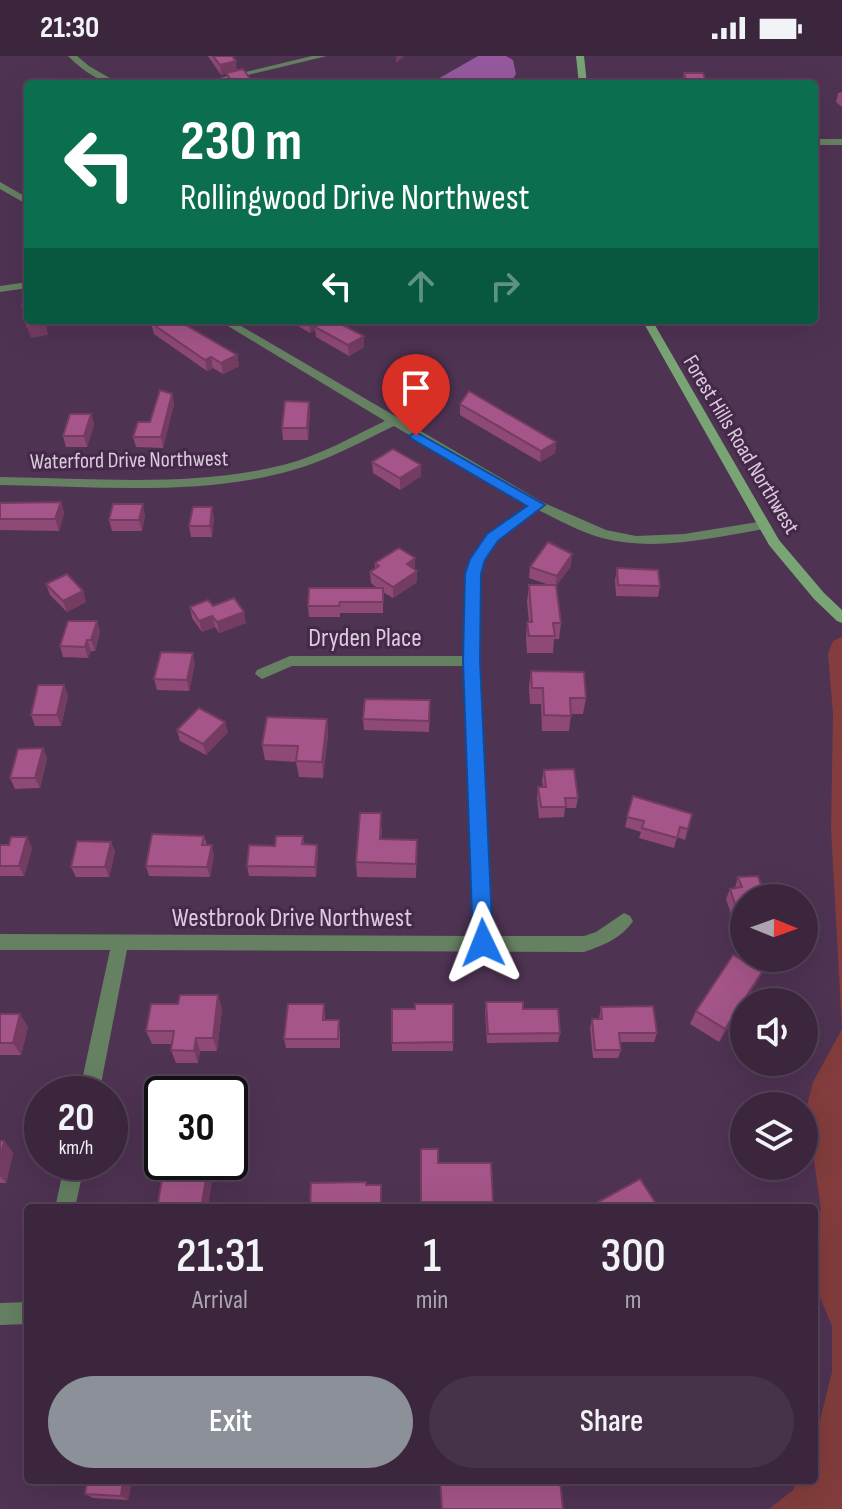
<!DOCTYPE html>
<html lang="en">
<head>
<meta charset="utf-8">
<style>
  body { margin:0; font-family:"Sofia Sans Condensed",sans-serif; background:#463249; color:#f1f3f6; height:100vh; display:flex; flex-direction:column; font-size:30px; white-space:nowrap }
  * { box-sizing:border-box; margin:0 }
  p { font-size:26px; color:#aca5b0 }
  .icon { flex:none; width:44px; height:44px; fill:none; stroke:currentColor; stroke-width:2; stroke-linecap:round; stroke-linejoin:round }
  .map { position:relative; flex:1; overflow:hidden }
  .side { position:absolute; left:24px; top:1148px; width:794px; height:280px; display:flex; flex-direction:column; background:#3b263e; border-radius:8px; box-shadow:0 8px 32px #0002,0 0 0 2px #544358 }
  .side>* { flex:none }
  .guide { position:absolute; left:24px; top:24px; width:794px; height:244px; border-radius:8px; box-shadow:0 8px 32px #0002,0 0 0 2px #544358; background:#0b6e4f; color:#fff; overflow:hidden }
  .needle { width:52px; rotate:91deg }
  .controls { position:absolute; left:730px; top:828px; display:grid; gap:16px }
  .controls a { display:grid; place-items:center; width:88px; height:88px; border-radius:50%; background:#3b263e; box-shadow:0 8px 32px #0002,0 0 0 2px #544358; font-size:40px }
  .speed { position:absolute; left:24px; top:1020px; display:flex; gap:16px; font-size:40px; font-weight:700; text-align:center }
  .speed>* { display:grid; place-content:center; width:104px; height:104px; border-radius:50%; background:#3b263e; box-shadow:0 8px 32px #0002,0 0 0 2px #544358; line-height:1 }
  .speed small { font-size:20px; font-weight:400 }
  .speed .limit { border:4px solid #111; border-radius:12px; background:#fff; color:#111 }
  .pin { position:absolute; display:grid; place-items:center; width:68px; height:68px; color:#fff; margin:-82px -34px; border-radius:50% 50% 50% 0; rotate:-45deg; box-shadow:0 0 8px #0007 }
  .pin .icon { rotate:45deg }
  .me { position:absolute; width:88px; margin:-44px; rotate:358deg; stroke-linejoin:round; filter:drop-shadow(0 0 6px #0008) }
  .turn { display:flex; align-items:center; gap:28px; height:168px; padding:0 24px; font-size:36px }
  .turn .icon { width:104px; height:104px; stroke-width:2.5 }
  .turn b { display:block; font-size:56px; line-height:68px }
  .lanes { display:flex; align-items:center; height:76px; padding:0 24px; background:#0003; justify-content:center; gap:40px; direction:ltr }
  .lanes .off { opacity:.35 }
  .eta { display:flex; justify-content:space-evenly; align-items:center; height:136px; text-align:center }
  .eta b { font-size:48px; font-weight:600; line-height:56px }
  .action { display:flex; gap:16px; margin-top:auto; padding:16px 24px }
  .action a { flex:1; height:92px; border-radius:48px; background:#8c9099; color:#fff; font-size:32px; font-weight:600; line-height:92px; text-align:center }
  .action a+a { background:#463249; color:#f1f3f6 }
  .status { display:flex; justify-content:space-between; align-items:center; height:56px; padding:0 40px; background:#3b263e; direction:ltr }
  .status svg { height:22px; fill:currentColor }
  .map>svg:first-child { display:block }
  .green { fill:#823d3c }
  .water { fill:#96599e }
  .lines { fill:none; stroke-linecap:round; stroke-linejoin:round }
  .street { fill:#658162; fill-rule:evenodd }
  .secondary { fill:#79a575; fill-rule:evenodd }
  .wall { fill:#8e4976 }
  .shaded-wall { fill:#743c60 }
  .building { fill:#a55589; stroke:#743c60; stroke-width:2 }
  .route { fill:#1a73e8; stroke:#114b97; stroke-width:2 }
  .labels { text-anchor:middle; stroke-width:6; stroke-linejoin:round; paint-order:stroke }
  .far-street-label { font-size:22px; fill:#dccbde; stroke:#442948 }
  .street-label { font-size:26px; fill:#dccbde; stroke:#442948 }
</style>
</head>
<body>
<div class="status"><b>21:30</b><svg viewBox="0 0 49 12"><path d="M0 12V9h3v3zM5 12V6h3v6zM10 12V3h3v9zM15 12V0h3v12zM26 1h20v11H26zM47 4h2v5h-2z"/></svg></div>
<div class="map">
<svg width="842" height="1453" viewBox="0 0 842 1453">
  <rect width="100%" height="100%" fill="#4f3353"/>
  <polygon class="green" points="841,581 842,581 842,1453 769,1453 793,1434 798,1424 814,1424 814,1389 832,1316 832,1270 814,1227 814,1163 821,1154 813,1097 806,1082 804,1061 813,1026 842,973 831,773 833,658 828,598 833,585"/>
  <polygon class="water" points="478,0 506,0 513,4 516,18 510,28 429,28"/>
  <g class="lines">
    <g class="street">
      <path d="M68,0H77L89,10L120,28C101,28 82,14 68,0Z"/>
      <polygon points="312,0 327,0 210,28 195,28"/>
      <rect x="814" y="83" width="28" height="6"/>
      <polygon points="0,126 28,142 28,149 0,133"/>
      <polygon points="28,226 28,232 0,236 0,230"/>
      <path d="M218,264H231L542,446L606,474L636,480L684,478L764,465L771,469L764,473C711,482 655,496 602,482C580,476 559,464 538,454L497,485L484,504L480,518L479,605L492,880H584L596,876L624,857L630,860L633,865C622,882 602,890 584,896L127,894L99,1038H79L110,894H0V878L474,880L465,610H292L262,623L255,618L257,614L290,600H465C465,560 457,510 487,479C498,468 515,459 528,449L394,370C361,386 328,404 293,414C199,441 97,430 0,429V421C94,422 191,432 283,409C319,400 352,381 385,365Z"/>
      <polygon points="65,1106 85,1106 75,1152 55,1152"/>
      <polygon points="28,1246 28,1268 0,1269 0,1247"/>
    </g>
    <g class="secondary">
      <polygon points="576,0 584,0 587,28 579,28"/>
      <polygon points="642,264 652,264 779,484 824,537 842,554 842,567 837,565 814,543 769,489"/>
    </g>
  </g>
  <g class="wall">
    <polygon points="208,0 232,0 237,15 251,24 252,28 228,28 226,18 221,19"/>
    <polygon points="684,17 707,28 682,28"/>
    <polygon points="842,36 842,51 836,46 838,37"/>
    <polygon points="288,264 333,264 364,291 349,300 316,281 315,274 310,277"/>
    <polygon points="151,267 237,299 239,310 223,318 213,312 207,315 154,278"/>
    <polygon points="172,338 174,348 163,392 136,391 133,381 150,366"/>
    <polygon points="460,348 556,386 555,397 540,406 460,359"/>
    <polygon points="310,357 308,384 283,384 282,372"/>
    <polygon points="91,358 94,369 87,391 66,391 63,380"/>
    <polygon points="372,406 421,420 400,434 373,417"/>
    <polygon points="61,446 64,457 59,475 0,474 0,447"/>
    <polygon points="145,459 142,475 112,475 109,464"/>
    <polygon points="214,462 212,481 191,481 189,470"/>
    <polygon points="375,507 415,514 417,515 417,526 393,542 383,536 383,557 340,557 340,561 309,561 308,550 377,532 371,527 370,516 375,512"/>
    <polygon points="571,510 556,530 561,567 559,583 554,583 553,597 527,597 526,582 527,566 529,566 527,546 529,529 549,529 529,522 530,511"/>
    <polygon points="617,512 660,530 658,541 616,540 615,524"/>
    <polygon points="46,528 83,535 86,546 67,556 50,539"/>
    <polygon points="213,550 246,567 219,577 215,571 202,576 192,562 190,551"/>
    <polygon points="97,565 100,576 95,595 91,595 88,602 63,601 60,590"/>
    <polygon points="195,608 189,635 157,634 154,623"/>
    <polygon points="531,615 586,642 583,658 571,658 569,675 542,675 541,648 530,648 529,631"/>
    <polygon points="64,629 68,640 61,670 35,670 31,659"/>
    <polygon points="430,644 429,676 364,674 363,663"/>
    <polygon points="327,663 328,679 323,722 299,721 296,706 265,704 262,689"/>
    <polygon points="177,674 228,676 206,699 180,685"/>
    <polygon points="43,692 47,703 40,732 15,733 10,722"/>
    <polygon points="544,714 578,742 576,752 565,752 564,761 539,762 537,742 538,731 543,731 542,724"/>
    <polygon points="633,740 692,758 685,784 677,781 674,792 639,782 641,776 625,771"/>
    <polygon points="382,772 381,783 417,784 416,822 357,821 356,806"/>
    <polygon points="204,780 207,789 214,799 210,821 149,820 146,810"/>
    <polygon points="303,780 304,788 317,789 318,799 316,821 249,820 247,810 275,790"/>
    <polygon points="27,781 32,792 24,820 0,820 0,789 9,789"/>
    <polygon points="111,786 115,796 109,821 76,821 71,811"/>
    <polygon points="738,821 744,842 744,872 736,873 726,843 730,833 735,832"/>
    <polygon points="762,916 755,929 719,986 690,968 696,955"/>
    <polygon points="218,939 222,953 217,995 200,995 198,1007 176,1007 171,994 172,988 152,988 146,975 178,948"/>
    <polygon points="486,946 560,977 558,986 487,987 485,955"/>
    <polygon points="324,948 325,964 340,973 340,992 286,992 284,983"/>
    <polygon points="601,951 657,977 654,986 620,986 621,994 618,1002 593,1002 590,972 592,963 599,963"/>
    <polygon points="0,958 28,971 21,999 0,999"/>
    <polygon points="453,986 453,995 392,995 392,987"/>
    <polygon points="0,1085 4,1085 13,1097 6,1127 0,1127"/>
    <polygon points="421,1093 493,1146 492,1152 421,1152"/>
    <polygon points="87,1424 132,1424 128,1444 93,1442 85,1438"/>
  </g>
  <g class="shaded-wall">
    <polygon points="396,0 404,0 396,7"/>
    <polygon points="236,5 237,15 221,19 220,9"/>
    <polygon points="251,24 252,28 233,28 233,27"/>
    <polygon points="45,264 48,279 31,282 27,271"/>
    <polygon points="313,264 328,264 315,271 315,274 310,277 309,266"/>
    <polygon points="364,280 364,291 349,300 348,289"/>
    <polygon points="237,299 239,310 223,318 221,307"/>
    <polygon points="211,301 213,312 207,315 205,304"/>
    <polygon points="172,338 174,348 163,392 161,381"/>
    <polygon points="309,346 310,357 308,384 307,372"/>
    <polygon points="91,358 94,369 87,391 84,380"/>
    <polygon points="556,386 555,397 540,406 541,395"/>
    <polygon points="421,409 421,420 400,434 400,422"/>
    <polygon points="61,446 64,457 59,475 55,463"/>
    <polygon points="143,448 145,459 142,475 139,464"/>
    <polygon points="212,451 214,462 212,481 210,470"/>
    <polygon points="572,498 571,510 555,532 557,520"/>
    <polygon points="415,502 415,513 407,508"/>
    <polygon points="417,515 417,526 393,542 393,531"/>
    <polygon points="83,535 86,546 67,556 63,545"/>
    <polygon points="244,556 246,567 219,577 217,566"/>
    <polygon points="212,560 215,571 202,576 199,565"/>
    <polygon points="97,565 100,576 95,595 91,584"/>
    <polygon points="87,584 91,595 88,602 85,591"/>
    <polygon points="193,597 195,608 189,635 187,624"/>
    <polygon points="64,629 68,640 61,670 57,659"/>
    <polygon points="327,663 328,679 323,722 322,706"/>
    <polygon points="225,666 228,676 206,699 203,688"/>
    <polygon points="43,692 47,703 40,732 35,722"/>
    <polygon points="27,781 32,792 24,820 19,810"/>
    <polygon points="111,786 115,796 109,821 105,811"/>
    <polygon points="212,789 214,799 210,821 207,811"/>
    <polygon points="317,789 318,799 316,821 315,811"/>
    <polygon points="762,916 755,929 719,986 725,973"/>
    <polygon points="218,939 222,953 217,995 213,982"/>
    <polygon points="20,958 28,971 21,999 13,987"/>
    <polygon points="196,982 200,995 198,1007 194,995"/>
    <polygon points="4,1085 13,1097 6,1127 0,1120 0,1102"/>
    <polygon points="209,1106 211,1106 214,1112 208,1152 201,1152"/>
    <polygon points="123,1424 132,1424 128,1444 121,1440"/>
  </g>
  <g class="building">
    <polygon points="213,0 232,0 236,5 220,9"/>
    <polygon points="243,13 251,24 233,27 226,17"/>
    <polygon points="684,17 703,17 707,28 687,28"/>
    <polygon points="28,247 28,264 44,264 45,268 27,271 22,248"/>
    <polygon points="158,264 177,264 237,299 221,307 211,301 205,304 151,267"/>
    <polygon points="327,264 333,264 364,280 348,289 315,271"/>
    <polygon points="160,334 172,338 161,381 133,381 138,366 150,366"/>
    <polygon points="469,335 556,386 541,395 460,348"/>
    <polygon points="285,345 309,346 307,372 282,372"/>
    <polygon points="70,358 91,358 84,380 63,380"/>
    <polygon points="393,393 421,409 400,422 372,406"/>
    <polygon points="61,446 55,463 0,463 0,447"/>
    <polygon points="113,448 143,448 139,464 109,464"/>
    <polygon points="193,451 212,451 210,470 189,470"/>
    <polygon points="548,486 572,498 557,520 530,511"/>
    <polygon points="399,492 415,502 407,508 417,515 393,531 370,516 379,510 375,507"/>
    <polygon points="617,512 658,514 660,530 618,529"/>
    <polygon points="67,518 83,535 63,545 46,528"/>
    <polygon points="529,529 556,529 561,567 553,567 555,580 529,580 527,566 532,566"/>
    <polygon points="309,532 383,532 383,546 340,546 339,550 308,550"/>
    <polygon points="234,542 244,556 217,566 212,560 199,565 190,551 208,544 213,550"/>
    <polygon points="68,565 97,565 91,584 87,584 85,591 60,590"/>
    <polygon points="161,596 193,597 187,624 154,623"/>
    <polygon points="531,615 584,616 586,642 570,642 571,660 544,659 543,632 532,632"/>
    <polygon points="38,629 64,629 57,659 31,659"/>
    <polygon points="365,643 430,644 429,665 363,663"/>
    <polygon points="199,652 225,666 203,688 177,674"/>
    <polygon points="267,661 327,663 322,706 296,705 298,690 262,689"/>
    <polygon points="43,692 35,722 10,722 18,693"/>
    <polygon points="574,713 578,742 565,742 566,751 541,751 538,731 546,731 544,714"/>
    <polygon points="633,740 692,758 688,773 680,771 677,782 642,772 644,765 627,761"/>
    <polygon points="360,757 381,757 380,783 417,784 416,808 356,806"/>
    <polygon points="152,778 204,780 202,789 212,789 207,811 146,810"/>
    <polygon points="276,780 303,780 302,788 317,789 315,811 247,810 249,789 275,790"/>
    <polygon points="11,781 27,781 19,810 0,810 0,789 9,789"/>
    <polygon points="77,785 111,786 105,811 71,811"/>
    <polygon points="758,820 765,842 744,842 744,863 740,863 730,833 742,831 738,821"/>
    <polygon points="733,899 762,916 725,973 696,955"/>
    <polygon points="180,939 218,939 213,982 196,982 194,995 171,994 174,975 146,975 151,948 178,948"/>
    <polygon points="486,946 523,946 523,953 558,953 560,977 488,978"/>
    <polygon points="288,948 324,948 323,964 339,964 338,983 284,983"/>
    <polygon points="415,948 453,948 453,986 392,987 392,953 415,953"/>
    <polygon points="653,950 657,977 619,977 621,994 595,994 592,963 602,963 601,951"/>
    <polygon points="0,958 20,958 13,987 0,987"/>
    <polygon points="0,1085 4,1085 0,1102"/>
    <polygon points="421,1093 438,1093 438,1107 491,1107 493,1146 421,1146"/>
    <polygon points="165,1106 209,1106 201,1152 157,1152"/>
    <polygon points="640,1123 659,1152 599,1152 596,1147"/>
    <polygon points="366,1126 366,1129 381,1129 381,1152 310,1152 311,1127"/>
    <polygon points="87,1424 123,1424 121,1440 85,1438"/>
    <polygon points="440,1424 478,1424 478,1426 538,1424 538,1427 560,1425 563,1453 442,1453"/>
  </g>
  <polygon class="route" points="416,376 545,449 498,485 485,504 481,518 480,605 493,887 490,893 483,896 476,893 473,887 463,605 465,518 470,503 487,478 527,450 412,383 409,380"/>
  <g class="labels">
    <g class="far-street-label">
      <text transform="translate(742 388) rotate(59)" y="8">Forest Hills Road Northwest</text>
      <text transform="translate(129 403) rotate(-1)" y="8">Waterford Drive Northwest</text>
    </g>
    <g class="street-label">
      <text x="365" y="590">Dryden Place</text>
      <text x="292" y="870">Westbrook Drive Northwest</text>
    </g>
  </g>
</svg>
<div class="controls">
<a><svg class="needle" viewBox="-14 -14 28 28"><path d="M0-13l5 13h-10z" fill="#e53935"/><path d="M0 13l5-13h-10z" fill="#aca5b0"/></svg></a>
<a><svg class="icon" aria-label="sound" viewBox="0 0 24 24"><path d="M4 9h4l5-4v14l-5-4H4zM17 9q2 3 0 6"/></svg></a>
<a><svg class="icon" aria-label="layers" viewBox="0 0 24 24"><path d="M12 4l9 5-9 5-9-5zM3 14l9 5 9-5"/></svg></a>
</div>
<div class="speed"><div>20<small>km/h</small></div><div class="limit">30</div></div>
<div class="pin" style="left:416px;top:380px;background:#d93025"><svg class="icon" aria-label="arrive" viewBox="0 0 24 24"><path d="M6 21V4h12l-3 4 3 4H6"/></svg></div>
<svg class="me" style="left:483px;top:887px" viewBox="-20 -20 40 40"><path d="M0-17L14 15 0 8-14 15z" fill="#1a73e8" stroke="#fff" stroke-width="4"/></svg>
<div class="guide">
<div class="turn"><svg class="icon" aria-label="left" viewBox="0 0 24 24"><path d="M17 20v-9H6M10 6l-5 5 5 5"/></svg><div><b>230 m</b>Rollingwood Drive Northwest</div></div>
<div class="lanes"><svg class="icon" aria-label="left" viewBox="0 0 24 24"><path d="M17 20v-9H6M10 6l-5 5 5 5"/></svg><svg class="icon off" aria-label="ahead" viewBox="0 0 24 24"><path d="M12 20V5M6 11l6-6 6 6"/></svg><svg class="icon off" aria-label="right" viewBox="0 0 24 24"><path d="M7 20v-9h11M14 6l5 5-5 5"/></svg></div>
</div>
<section class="side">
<div class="eta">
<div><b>21:31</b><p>Arrival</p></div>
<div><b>1</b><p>min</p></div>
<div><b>300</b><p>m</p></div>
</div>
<div class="action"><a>Exit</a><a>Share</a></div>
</section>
</div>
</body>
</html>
